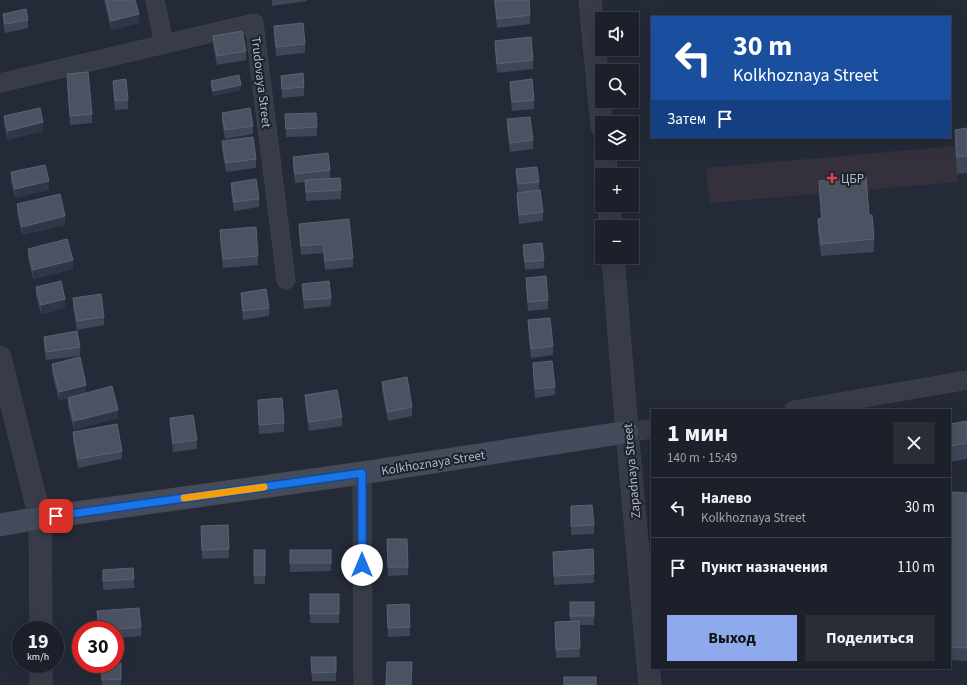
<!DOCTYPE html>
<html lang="ru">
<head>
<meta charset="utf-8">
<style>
  body { margin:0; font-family:"Source Sans 3",sans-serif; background:#282d36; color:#f1f3f6; height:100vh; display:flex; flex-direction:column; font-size:15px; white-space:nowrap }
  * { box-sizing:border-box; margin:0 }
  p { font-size:13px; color:#a0a3a8 }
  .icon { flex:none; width:22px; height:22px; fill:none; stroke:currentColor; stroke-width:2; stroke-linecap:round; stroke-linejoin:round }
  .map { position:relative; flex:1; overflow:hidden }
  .sheet { position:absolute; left:651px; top:409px; width:300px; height:260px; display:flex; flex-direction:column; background:#1b202a; border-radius:0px; box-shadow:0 4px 16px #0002,0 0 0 1px #393e47 }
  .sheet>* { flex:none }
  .banner { position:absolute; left:651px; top:16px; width:300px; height:122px; border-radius:0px; box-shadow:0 4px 16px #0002,0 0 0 1px #393e47; background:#1a4fa0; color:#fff; overflow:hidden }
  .tools { position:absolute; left:595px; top:12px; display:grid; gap:8px }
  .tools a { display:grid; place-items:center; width:44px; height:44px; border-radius:0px; background:#1b202a; box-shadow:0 4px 16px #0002,0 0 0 1px #393e47; font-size:20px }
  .speed { position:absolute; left:12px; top:621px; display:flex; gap:8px; font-size:20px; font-weight:700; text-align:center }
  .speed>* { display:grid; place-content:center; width:52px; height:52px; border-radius:50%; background:#1b202a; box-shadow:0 4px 16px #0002,0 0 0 1px #393e47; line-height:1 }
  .speed small { font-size:10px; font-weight:400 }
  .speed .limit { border:6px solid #d22; background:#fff; color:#111 }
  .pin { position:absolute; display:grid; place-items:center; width:34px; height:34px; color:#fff; margin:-17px; border-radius:8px; box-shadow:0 2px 6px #0006 }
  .me { position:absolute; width:44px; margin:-22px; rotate:0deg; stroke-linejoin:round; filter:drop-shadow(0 0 3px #0008) }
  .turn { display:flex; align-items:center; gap:14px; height:84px; padding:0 16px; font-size:18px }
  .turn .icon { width:52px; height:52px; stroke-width:2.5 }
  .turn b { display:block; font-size:28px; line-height:34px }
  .then { display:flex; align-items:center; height:38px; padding:0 16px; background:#0003; gap:8px; font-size:15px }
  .round { display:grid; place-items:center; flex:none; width:42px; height:42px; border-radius:0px; background:#282d36 }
  .headline { display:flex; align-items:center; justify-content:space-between; height:68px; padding:0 16px }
  h1 { font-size:24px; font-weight:700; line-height:30px }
  .button { display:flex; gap:8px; margin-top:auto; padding:8px 16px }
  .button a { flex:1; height:46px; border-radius:0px; background:#8fa9ed; color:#111; font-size:16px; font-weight:700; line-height:46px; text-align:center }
  .button a+a { background:#282d36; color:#f1f3f6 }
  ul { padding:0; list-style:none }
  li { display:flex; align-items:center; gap:12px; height:60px; padding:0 16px; border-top:1px solid #393e47 }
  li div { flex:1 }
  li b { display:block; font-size:15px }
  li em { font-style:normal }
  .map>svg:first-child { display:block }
  .medical { fill:#34313d }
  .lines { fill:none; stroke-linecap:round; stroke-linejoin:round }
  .minor-casing { stroke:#404551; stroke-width:19 }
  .tertiary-casing { stroke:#404551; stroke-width:23 }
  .secondary-casing { stroke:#404551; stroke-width:23 }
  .minor { stroke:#373c48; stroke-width:18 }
  .tertiary { stroke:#373c48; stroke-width:22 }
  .secondary { stroke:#464b5b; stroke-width:22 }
  .wall { fill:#3f4656 }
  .shaded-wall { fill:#2f3645 }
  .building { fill:#4b5362; stroke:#5b6271 }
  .route-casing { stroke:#114b97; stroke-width:10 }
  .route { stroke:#1a73e8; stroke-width:7 }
  .slow { stroke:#f59e0b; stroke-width:7 }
  .health-dot { fill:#e0444e; stroke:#1c222d; stroke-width:1.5 }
  .labels { text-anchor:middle; stroke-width:4; stroke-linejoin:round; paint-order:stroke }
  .street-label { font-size:13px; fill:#b2b7c4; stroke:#1c222d }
  .poi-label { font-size:13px; fill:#b2b7c4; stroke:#1c222d; text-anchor:start }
</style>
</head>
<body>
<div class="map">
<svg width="967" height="685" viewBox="0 0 967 685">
  <rect width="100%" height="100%" fill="#242a38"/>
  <polygon class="medical" points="955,146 958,182 710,203 706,168"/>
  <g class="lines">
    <defs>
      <g id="minor">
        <polyline points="155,0 164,44"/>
        <polyline points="0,83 254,23 286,280"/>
        <polyline points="794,410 967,380"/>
        <polyline points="627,432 652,429"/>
        <polyline points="362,473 363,685"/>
      </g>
      <g id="tertiary">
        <polyline points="590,0 602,126"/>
        <polyline points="605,153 606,175"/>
        <polyline points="609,205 611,227"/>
        <polyline points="613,257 627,432 650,685"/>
        <polyline points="0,357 40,518 41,630"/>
        <polyline points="41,664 41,685"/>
      </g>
      <polyline id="secondary" points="0,525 40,518 362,473 627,432"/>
    </defs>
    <use href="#minor" class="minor-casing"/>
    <use href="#tertiary" class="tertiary-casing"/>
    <use href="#secondary" class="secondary-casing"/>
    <use href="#minor" class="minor"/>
    <use href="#tertiary" class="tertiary"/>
    <use href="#secondary" class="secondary"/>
  </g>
  <g class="wall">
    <polygon points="104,0 135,0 139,23 111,30"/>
    <polygon points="272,0 307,0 307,1 272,6"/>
    <polygon points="494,0 529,0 530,15 530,24 497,28"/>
    <polygon points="3,14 28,20 28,28 5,33 3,22"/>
    <polygon points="274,26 305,44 305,53 276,56 274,35"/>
    <polygon points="213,36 246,51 246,60 217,65 213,45"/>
    <polygon points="495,41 533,60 533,69 497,73 495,50"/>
    <polygon points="67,74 92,114 92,123 70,125 67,83"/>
    <polygon points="281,76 304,87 304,96 282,98"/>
    <polygon points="113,81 128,100 128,109 115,110 113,90"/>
    <polygon points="211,81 241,90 213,96 211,85"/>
    <polygon points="510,82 534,100 534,109 512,111 510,91"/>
    <polygon points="222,113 253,126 253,134 225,139 222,122"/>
    <polygon points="285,114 317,127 317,136 286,137"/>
    <polygon points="4,116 43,131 8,140 4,125"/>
    <polygon points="507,119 533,140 533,149 510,152 507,128"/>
    <polygon points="967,128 967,173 957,174 955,146 955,130"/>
    <polygon points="222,141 256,159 256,168 226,172 222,150"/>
    <polygon points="293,157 330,170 330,179 341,190 341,199 306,201 305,182 295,183 293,166"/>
    <polygon points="516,169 539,182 539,190 543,212 543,221 519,224 517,201 517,193 518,192 516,178"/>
    <polygon points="11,172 49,190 15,198 11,181"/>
    <polygon points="819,181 869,215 874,239 874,252 821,256 818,231 818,219 821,218 819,194"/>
    <polygon points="231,183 259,199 259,207 234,211 231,192"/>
    <polygon points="17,204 65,225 22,235 17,213"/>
    <polygon points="299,224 353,258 353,267 325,270 323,253 301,255 299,233"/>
    <polygon points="220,230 258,256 258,265 223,268 220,239"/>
    <polygon points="523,245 544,260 544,268 525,270 523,253"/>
    <polygon points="28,249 73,269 33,279 28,258"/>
    <polygon points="526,278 548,300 548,309 528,311 526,287"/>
    <polygon points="302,284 331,298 331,306 304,309 302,292"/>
    <polygon points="36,287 65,308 41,314 36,296"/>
    <polygon points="241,293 269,308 269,316 243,320 241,301"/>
    <polygon points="73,298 104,317 104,325 77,330 73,307"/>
    <polygon points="528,320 553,346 553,355 531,358 528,329"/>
    <polygon points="44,337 80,347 80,356 46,360 44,346"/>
    <polygon points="533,363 555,387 555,395 535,398 533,372"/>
    <polygon points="52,364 86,393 118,418 74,430 68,407 68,398 59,400 52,373"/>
    <polygon points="382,382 412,407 412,416 388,421 382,391"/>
    <polygon points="305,395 342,417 342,426 309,431 305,404"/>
    <polygon points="258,400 284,423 284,432 259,434"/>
    <polygon points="170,418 197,440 197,449 173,452 170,426"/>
    <polygon points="967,421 967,459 950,462 950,424"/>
    <polygon points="73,432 122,451 122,459 78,468 73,441"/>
    <polygon points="950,492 967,493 967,661 950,660"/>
    <polygon points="571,506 594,525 594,534 571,535"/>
    <polygon points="201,526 229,549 229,558 202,559"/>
    <polygon points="387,539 408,567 408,575 388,576"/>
    <rect x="254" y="550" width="11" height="34"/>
    <polygon points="290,550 331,550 331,571 290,572"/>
    <polygon points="553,552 594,574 594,583 554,585"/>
    <polygon points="103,570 134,579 134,588 103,590"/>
    <rect x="310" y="594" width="29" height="29"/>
    <polygon points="570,602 594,602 594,625 579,625 580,657 556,658 555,622 570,622"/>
    <polygon points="387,605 410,627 410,636 388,637"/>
    <polygon points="97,611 141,627 141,636 115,638 115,630 98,630"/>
    <polygon points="311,657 336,657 336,681 312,681"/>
    <polygon points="101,664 121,679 121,685 102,685"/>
  </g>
  <g class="shaded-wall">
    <polygon points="139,14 139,23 111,30 111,21"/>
    <polygon points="241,85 241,90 213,96 213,91"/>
    <polygon points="43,122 43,131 8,140 8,131"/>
    <polygon points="49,181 49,190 15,198 15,189"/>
    <polygon points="65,216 65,225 22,235 22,227"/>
    <polygon points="73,260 73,269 33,279 33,270"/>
    <polygon points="65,299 65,308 41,314 41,305"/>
    <polygon points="86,385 86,393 59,400 59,392"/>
    <polygon points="118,410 118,418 74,430 74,421"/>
  </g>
  <g class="building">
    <polygon points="106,0 135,0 139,14 111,21"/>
    <polygon points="495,0 529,0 530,15 497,19"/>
    <polygon points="26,9 28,20 5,24 3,14"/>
    <polygon points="303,23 305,44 276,47 274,26"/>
    <polygon points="242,31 246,51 217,56 213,36"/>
    <polygon points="531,37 533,60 497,64 495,41"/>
    <polygon points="88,72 92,114 70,116 67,74"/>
    <polygon points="303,73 304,87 282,89 281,76"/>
    <polygon points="239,75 241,85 213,91 211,81"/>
    <polygon points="126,79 128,100 115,101 113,81"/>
    <polygon points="532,79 534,100 512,102 510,82"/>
    <polygon points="40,108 43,122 8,131 4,116"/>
    <polygon points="250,108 253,126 225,130 222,113"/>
    <polygon points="316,113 317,127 286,129 285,114"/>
    <polygon points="530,117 533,140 510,143 507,119"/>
    <polygon points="967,128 967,156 957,157 955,130"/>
    <polygon points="253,137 256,159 226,163 222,141"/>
    <polygon points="328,153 330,170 295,174 293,157"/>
    <polygon points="45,165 49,181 15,189 11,172"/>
    <polygon points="537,167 539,182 518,184 516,169"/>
    <polygon points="866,177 869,215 872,215 874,239 821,244 818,219 822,218 819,181"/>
    <polygon points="340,178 341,190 306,192 305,180"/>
    <polygon points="256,179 259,199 234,202 231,183"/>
    <polygon points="540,190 543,212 519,215 517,193"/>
    <polygon points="60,194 65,216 22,227 17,204"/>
    <polygon points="349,219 353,258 325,261 323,244 301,246 299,224"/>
    <polygon points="256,227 258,256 223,259 220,230"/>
    <polygon points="67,239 73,260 33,270 28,249"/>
    <polygon points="542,243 544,260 525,262 523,245"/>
    <polygon points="546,276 548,300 528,302 526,278"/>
    <polygon points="61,281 65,299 41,305 36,287"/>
    <polygon points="329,281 331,298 304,300 302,284"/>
    <polygon points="266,289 269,308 243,311 241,293"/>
    <polygon points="101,294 104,317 77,321 73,298"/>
    <polygon points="550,318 553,346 531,349 528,320"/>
    <polygon points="77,331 80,347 46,352 44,337"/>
    <polygon points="80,357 86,385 59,392 52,364"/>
    <polygon points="552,361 555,387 535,389 533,363"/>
    <polygon points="407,377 412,407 388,412 382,382"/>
    <polygon points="112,386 118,410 74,421 68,398"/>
    <polygon points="337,390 342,417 309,422 305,395"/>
    <polygon points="282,398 284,423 259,425 258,400"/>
    <polygon points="193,415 197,440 173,443 170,418"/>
    <polygon points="967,421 967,443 950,446 950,424"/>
    <polygon points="117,424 122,451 78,459 73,432"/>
    <polygon points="950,492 967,493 967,648 950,647"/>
    <polygon points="592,505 594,525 571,526 571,506"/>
    <polygon points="228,525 229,549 202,550 201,526"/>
    <polygon points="387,539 407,539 408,567 388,567"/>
    <polygon points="593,549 594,574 554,576 553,552"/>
    <rect x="254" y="550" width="11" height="25"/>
    <rect x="290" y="550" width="41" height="13"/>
    <polygon points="133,568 134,579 103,581 103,570"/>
    <rect x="310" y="594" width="29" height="20"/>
    <rect x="570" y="602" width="24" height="14"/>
    <polygon points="409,604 410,627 388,628 387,605"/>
    <polygon points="139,608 141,627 108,630 99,630 97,611"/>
    <polygon points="579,621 580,648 556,650 555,622"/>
    <polygon points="311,657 336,657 336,672 312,673"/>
    <polygon points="387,662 412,662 411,685 386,685"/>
    <polygon points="115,663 121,663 121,679 102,680 101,664 115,664"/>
    <rect x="564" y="677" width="32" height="8"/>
  </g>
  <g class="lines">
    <defs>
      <polyline id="route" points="56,516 362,473 362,565"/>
    </defs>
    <use href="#route" class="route-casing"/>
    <use href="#route" class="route"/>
    <polyline class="slow" points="184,498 264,487"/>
  </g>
  <path class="health-dot" d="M830 172h4v4h4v4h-4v4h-4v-4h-4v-4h4z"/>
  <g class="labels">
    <g class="street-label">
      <text transform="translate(262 82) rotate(83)" y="5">Trudovaya Street</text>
      <text transform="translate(433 462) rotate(-9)" y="5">Kolkhoznaya Street</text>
      <text transform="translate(631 471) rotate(-95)" y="5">Zapadnaya Street</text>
    </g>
    <g class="poi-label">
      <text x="841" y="183">ЦБР</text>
    </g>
  </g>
</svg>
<div class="tools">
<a><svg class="icon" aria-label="sound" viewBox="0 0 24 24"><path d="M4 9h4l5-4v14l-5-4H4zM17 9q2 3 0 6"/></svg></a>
<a><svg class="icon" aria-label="search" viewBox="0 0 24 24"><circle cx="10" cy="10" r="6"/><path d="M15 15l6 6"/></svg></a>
<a><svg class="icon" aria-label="layers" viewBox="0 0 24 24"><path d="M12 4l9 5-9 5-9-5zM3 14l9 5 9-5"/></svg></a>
<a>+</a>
<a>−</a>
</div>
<div class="speed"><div>19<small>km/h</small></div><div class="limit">30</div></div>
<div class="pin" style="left:56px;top:516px;background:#d93025"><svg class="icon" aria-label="arrive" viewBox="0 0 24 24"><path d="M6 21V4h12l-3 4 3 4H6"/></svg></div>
<svg class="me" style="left:362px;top:565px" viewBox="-20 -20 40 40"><circle r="19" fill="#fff"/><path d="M0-13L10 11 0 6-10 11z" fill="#1a73e8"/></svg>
<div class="banner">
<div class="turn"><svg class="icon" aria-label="left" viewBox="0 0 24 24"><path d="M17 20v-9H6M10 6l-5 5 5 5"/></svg><div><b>30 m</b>Kolkhoznaya Street</div></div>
<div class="then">Затем<svg class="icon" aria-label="arrive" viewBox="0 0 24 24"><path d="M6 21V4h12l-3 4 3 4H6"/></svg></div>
</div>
<section class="sheet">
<div class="headline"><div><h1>1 мин</h1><p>140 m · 15:49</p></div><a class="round"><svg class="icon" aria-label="close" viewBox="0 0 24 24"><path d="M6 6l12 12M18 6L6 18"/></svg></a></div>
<ul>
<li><svg class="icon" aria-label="left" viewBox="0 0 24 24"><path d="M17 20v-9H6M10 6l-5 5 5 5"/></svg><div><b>Налево</b><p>Kolkhoznaya Street</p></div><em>30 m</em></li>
<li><svg class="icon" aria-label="arrive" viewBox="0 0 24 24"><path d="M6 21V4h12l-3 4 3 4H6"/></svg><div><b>Пункт назначения</b></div><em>110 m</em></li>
</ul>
<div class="button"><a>Выход</a><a>Поделиться</a></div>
</section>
</div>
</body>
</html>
